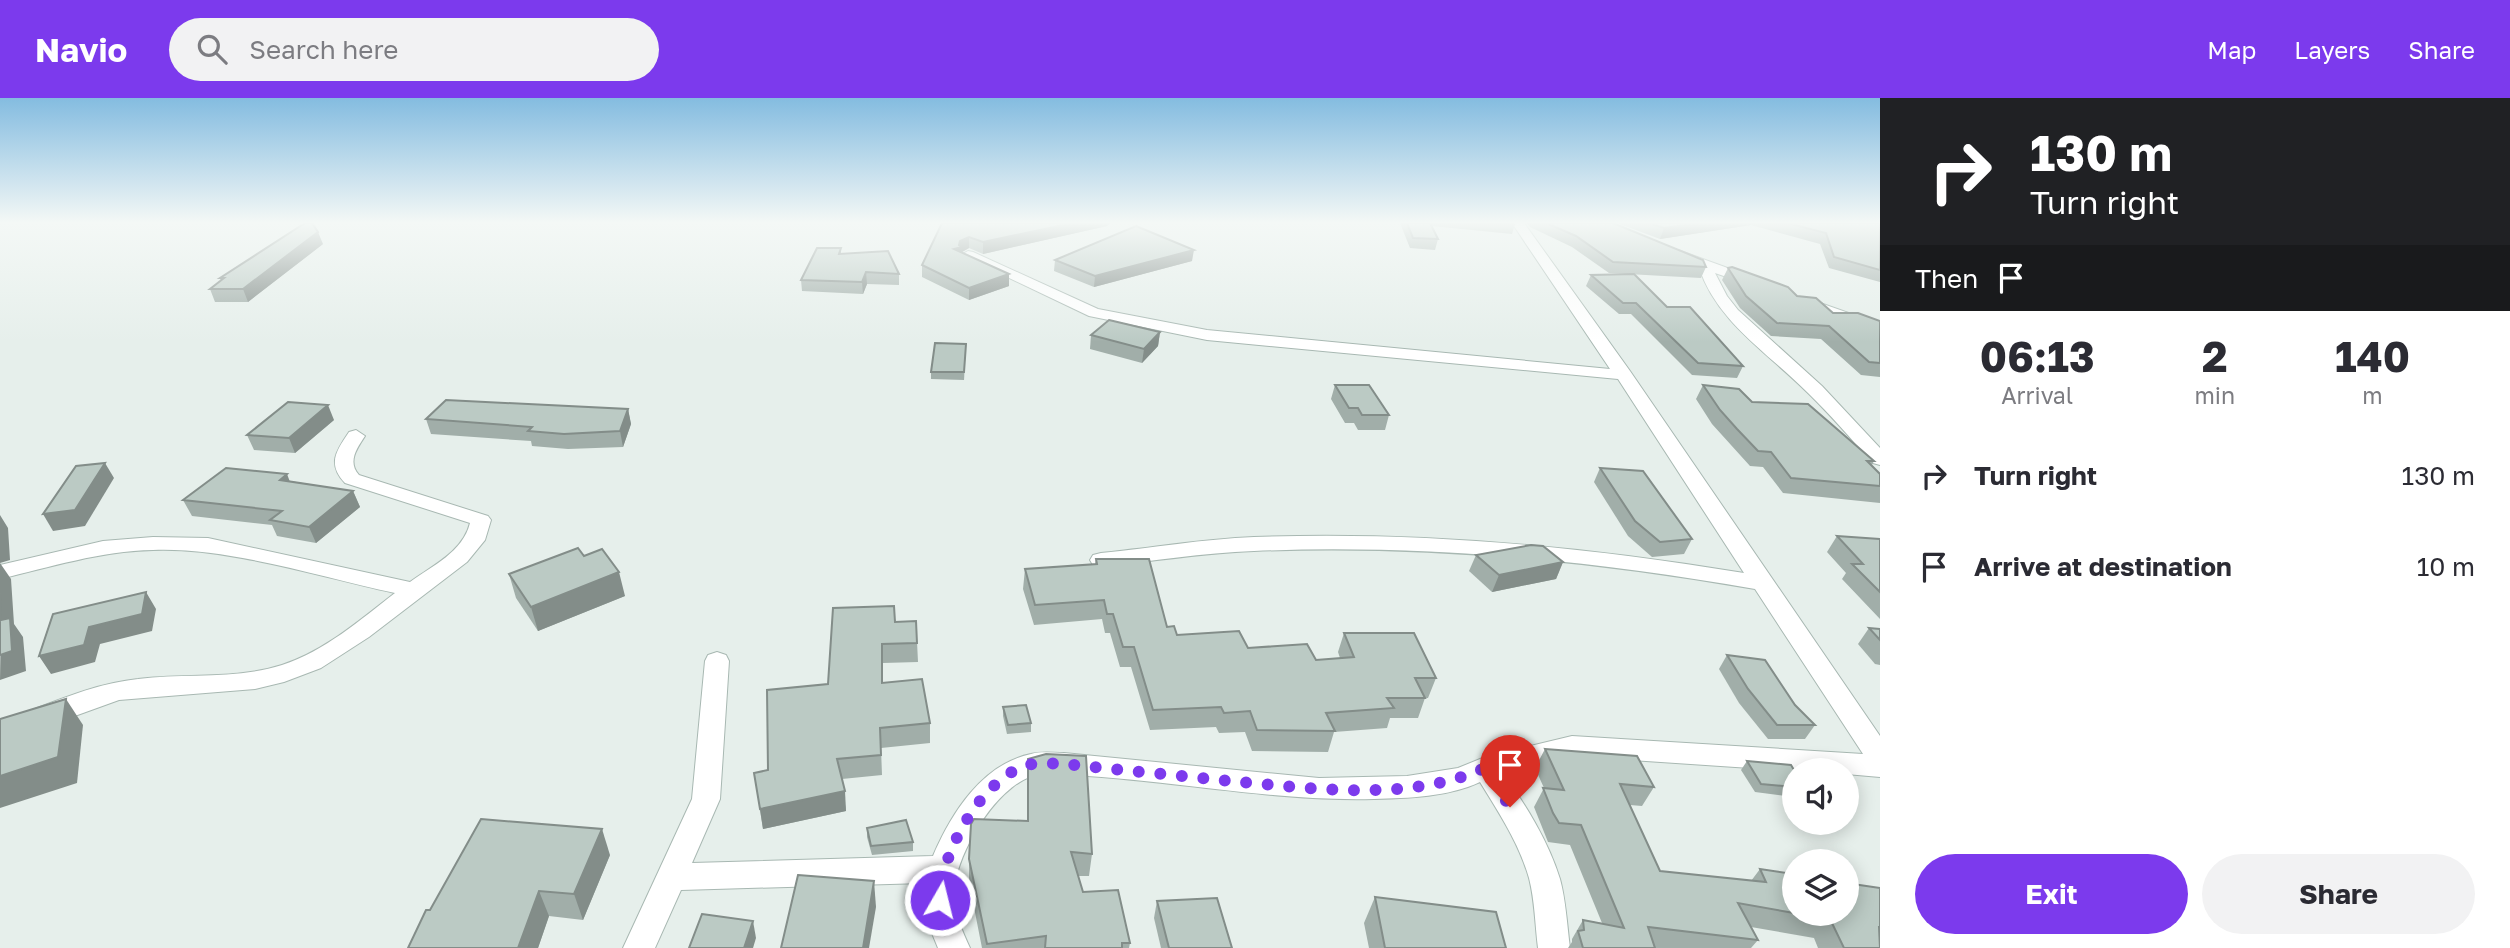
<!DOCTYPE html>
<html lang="en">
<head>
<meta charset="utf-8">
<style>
  body { margin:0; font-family:"Golos Text",sans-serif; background:#f2f2f3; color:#2b2b33; height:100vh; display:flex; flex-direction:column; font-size:26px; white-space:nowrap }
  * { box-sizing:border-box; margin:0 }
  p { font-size:23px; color:#7c7c81 }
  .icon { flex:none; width:38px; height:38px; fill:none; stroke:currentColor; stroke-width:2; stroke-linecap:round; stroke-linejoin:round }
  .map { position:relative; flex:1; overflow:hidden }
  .drawer { display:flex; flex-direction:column; background:#fff; width:630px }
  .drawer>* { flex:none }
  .top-card { background:#202124; color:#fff; overflow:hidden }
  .controls { position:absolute; left:1782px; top:660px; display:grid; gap:14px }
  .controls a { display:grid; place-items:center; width:77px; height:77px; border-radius:50%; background:#fff; box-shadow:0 4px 18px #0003; font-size:35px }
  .pin { position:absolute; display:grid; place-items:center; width:60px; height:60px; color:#fff; margin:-72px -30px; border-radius:50% 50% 50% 0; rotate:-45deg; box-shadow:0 0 7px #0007 }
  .pin .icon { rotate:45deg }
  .me { position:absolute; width:77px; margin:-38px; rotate:8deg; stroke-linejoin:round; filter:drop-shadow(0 0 5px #0008) }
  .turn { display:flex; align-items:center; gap:24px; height:147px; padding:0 35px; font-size:32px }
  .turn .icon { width:91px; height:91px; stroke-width:2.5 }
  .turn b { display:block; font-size:49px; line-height:60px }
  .then { display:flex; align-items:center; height:66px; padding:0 35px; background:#0003; gap:14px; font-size:26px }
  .eta { display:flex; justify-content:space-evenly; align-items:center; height:119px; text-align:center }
  .eta b { font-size:42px; font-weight:700; line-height:49px }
  .action { display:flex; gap:14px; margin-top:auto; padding:14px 35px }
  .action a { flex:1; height:80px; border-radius:42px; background:#7c3aed; color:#fff; font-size:28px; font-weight:700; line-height:80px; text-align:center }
  .action a+a { background:#f2f2f3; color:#2b2b33 }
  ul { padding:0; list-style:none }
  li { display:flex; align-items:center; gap:21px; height:91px; padding:0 35px }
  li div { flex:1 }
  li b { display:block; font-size:26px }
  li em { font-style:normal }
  header { display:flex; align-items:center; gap:42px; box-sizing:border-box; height:98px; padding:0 35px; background:#7c3aed; color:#fff }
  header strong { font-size:33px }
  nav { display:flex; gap:38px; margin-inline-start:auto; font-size:24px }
  .search { width:490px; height:63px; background:#f2f2f3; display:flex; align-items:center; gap:18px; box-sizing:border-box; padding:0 24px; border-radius:38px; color:#7c7c81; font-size:26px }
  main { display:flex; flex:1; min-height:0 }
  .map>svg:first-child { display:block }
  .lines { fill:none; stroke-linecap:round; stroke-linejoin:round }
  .street-casing { stroke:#a8b8b2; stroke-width:2 }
  .street { fill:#fff; fill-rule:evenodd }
  .wall { fill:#a1aea9 }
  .shaded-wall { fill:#838d89 }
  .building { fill:#bbcac4; stroke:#838d89; stroke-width:2 }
  .route { stroke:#7c3aed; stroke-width:12; stroke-dasharray:0 21.6 }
</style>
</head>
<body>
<header>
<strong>Navio</strong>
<div class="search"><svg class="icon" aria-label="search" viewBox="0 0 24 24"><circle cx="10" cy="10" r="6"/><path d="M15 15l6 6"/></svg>Search here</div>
<nav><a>Map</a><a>Layers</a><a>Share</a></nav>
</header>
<main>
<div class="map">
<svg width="1880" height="850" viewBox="0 0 1880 850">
  <rect width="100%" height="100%" fill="#e6efeb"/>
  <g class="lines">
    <defs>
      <g id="street">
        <path d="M1512,125H1524L1630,273L1880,638V679L1846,676V672L1794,673L1572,658L1504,676C1526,708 1548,742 1560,781C1566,803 1567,827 1570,850H1538C1535,827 1535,803 1529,780C1519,745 1499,715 1480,684C1448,699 1409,700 1374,701C1264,704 1155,678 1044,676C1001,677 956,755 954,793C953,814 962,832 970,850H938L925,818L924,785L681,792L655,850H623L692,701L705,563L708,557L717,554L726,557L729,563L720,701L692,765L933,758C951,716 982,666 1031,656C1042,653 1053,655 1064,655L1319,680L1407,678L1458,670L1485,659L1572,638L1863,656L1755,491C1589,462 1422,446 1254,453C1203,455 1152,463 1101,469L1093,467L1090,462L1093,457L1101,455C1152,450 1203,441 1254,439C1418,433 1582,448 1744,475L1618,281L1207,242L1089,218L961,157L968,153L973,154L1098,211L1207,232L1610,271Z"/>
        <path d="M1678,152L1758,181L1760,184L1758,187L1753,188L1715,175L1727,198L1738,212L1822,288L1880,350V367L1873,365C1851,341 1830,316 1807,294C1768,255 1716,223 1699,169L1673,159V153Z"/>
        <polygon points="1806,200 1880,226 1880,236 1801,207 1799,204"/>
        <path d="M356,332L365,338C357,350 347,364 359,377L488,418L491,422L485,442L467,464L369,539L321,570L284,584L255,591L119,602L0,645V624C45,608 90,586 138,581C185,575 236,582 282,567C325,553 360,522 395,495C321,479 228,449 153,452C101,453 50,469 0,481V467L103,443L153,439L208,440L410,484C432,468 463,454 470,425L345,385C327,366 336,353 349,334Z"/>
      </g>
    </defs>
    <use href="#street" class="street-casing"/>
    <use href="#street" class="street"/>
  </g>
  <g class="wall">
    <polygon points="942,125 1107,128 983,156 969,150 962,154 1009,188 969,202 922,179 922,167"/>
    <polygon points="1400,125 1514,125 1515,126 1512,136 1432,128 1438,141 1435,152 1410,150"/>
    <polygon points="1527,125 1613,125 1706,169 1701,180 1609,175 1572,149 1530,129"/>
    <polygon points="1617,125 1880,125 1880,184 1829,170 1820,146 1751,127 1660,141"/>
    <polygon points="323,146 248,204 215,204 210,191 221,183 220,180"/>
    <polygon points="841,150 841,156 899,176 899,187 867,186 863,196 802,193 801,182"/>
    <polygon points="1055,162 1192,163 1094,189 1054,173"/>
    <polygon points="1728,170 1797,198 1833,215 1880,223 1880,279 1861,277 1821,241 1771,238 1740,210 1722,182"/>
    <polygon points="1591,177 1667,209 1743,268 1737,280 1692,277 1631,216 1619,216 1586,188"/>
    <polygon points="1160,234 1158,248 1142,265 1090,251 1091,237"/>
    <polygon points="966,246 964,282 931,281 931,274"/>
    <polygon points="1335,287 1389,317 1385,332 1358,332 1354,325 1345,325 1331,301"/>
    <polygon points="1703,287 1752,304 1874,363 1872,367 1880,376 1880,405 1783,395 1763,369 1750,368 1712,326 1696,301"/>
    <polygon points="628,311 631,326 623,349 568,351 532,348 531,343 431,336 426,321"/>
    <polygon points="334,322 295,355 254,352 247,337"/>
    <polygon points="1600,370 1692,441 1684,456 1652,459 1628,438 1594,384"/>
    <polygon points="290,383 353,393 360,409 316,445 277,438 272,427 192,418 183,402"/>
    <polygon points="1837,438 1880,441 1880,521 1842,481 1846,475 1827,454"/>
    <polygon points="1476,457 1563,464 1556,481 1492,494 1469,473"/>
    <polygon points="584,458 625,498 538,533 516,500 509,476"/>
    <polygon points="1096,461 1177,537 1316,562 1340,560 1338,554 1344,535 1436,580 1428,600 1425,600 1418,620 1390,620 1387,630 1334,634 1328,654 1252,653 1245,634 1219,635 1216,629 1150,632 1131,569 1120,569 1110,535 1105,535 1102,521 1034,527 1023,491 1025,471 1095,466"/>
    <polygon points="916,523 918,564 883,565 883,585 930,625 930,645 881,650 882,677 842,681 846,713 763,731 754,675 768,672 828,586 895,524"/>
    <polygon points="1869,530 1880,531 1880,567 1875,566 1858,546"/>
    <polygon points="1727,557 1795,607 1815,627 1805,641 1768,641 1739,605 1719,571"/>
    <polygon points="1003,609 1031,625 1031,634 1007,636 1003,618"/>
    <polygon points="1545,651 1654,689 1642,708 1630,707 1660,773 1751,783 1760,771 1794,776 1794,816 1846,816 1880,850 1818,850 1814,840 1751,829 1758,842 1751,850 1568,850 1572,844 1572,841 1583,822 1602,825 1570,747 1548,744 1534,709 1544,690 1535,670"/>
    <polygon points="1028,661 1092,756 1089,778 1078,778 1083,794 1130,845 1129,850 982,850 969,784 969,761 1027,723 1027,684"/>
    <polygon points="1747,663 1794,672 1794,699 1755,694 1741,672"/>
    <polygon points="867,730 913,744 913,753 872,757 867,739"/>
    <polygon points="610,757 583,822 549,818 538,850 408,850 430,812"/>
    <polygon points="1375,799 1506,850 1369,850 1364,825"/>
    <polygon points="1157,803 1232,850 1161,850 1154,820"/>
  </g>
  <g class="shaded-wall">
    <polygon points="1073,125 1111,125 1107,128 983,156 983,144"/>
    <polygon points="1701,125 1752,125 1751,127 1660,141 1664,130"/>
    <polygon points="318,134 323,146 248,204 243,191"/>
    <polygon points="969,139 969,150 962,154 962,160 954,151 960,143"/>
    <polygon points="1194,152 1192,163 1094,189 1095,178"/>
    <polygon points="866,174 867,186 863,196 862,184"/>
    <polygon points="1009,176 1009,188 969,202 969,190"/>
    <polygon points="1160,234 1158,248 1142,265 1144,251"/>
    <polygon points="328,307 334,322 295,355 289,340"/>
    <polygon points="628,311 631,326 623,349 620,333"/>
    <polygon points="105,365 114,380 85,428 53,433 43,416"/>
    <polygon points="287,376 293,392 280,382"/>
    <polygon points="353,393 360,409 316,445 309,429"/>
    <polygon points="0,417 8,430 10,462 0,465 11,481 14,526 23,539 26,573 0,582 1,522 0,495"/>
    <polygon points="1563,464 1556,481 1492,494 1499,477"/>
    <polygon points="619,474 625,498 538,533 531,509"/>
    <polygon points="146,494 156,511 152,533 100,546 95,564 51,576 39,558"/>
    <polygon points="882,546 883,565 882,605"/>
    <polygon points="66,601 83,627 77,685 0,710 0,678"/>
    <polygon points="845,693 846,713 763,731 760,711"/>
    <polygon points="602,731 610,757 583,822 574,796"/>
    <polygon points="874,783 876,809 869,850 863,850"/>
    <polygon points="539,793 549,818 538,850 518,850"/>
    <polygon points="753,823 756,840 753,850 744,850"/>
  </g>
  <g class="building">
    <polygon points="305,125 312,125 318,134 243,191 210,191 224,180 220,180"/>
    <polygon points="942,125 1073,125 983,144 969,139 960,143 959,147 962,149 954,151 1009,176 969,190 922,167"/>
    <polygon points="1407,125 1430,125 1438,141 1413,140"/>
    <polygon points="1546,125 1613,125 1703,162 1706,169 1613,164 1576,138"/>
    <polygon points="1649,125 1701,125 1664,130"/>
    <polygon points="1787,125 1880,125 1880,172 1834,159 1826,135"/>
    <polygon points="1136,128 1194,152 1095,178 1055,162"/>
    <polygon points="817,150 841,150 839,156 888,153 899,176 866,174 862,184 801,182"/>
    <polygon points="1732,169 1788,189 1797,198 1816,200 1833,215 1858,215 1880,223 1880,265 1869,264 1829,228 1777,225 1746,198 1728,170"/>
    <polygon points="1634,176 1667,209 1690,209 1743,268 1698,265 1636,205 1623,205 1591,177"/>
    <polygon points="1109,222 1160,234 1144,251 1091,237"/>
    <polygon points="935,245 966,246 964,274 931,274"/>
    <polygon points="1335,287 1369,287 1389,317 1362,317 1358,310 1349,310"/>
    <polygon points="1703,287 1739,291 1752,304 1808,306 1874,363 1867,363 1880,376 1880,388 1791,380 1771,354 1758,353 1737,331 1720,312"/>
    <polygon points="446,302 628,311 620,333 564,336 528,333 532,329 426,321"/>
    <polygon points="288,304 328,307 289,340 247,337"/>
    <polygon points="105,365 75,412 43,416 76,368"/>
    <polygon points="226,370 287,376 280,382 353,393 309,429 270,422 282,413 183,402"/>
    <polygon points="1600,370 1643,373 1692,441 1660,444 1635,423"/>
    <polygon points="1837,438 1880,441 1880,494 1852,466 1863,466"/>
    <polygon points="1531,447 1543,448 1563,464 1499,477 1476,457"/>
    <polygon points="578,450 584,458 602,451 619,474 531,509 509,476"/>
    <polygon points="1096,461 1149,461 1167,529 1174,528 1177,537 1239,533 1248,550 1307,546 1316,562 1354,559 1344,535 1414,535 1436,580 1415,580 1425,600 1387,600 1394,610 1326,615 1335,633 1257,632 1250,613 1224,615 1221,609 1153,612 1134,549 1123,549 1113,516 1107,516 1104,502 1035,507 1025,471 1097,466"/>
    <polygon points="146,494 142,516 89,529 84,547 39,558 53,516"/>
    <polygon points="0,496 1,522 10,520 12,553 0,557"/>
    <polygon points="894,508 895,524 916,523 917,545 882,546 882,585 922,581 930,625 880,630 881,657 837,661 845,693 760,711 754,675 768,672 767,592 828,586 833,510"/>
    <polygon points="1869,530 1880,531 1880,542"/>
    <polygon points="1727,557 1765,562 1795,607 1815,627 1777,627 1748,591"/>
    <polygon points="66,601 58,659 0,678 0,621"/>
    <polygon points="1026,607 1031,625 1008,627 1003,609"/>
    <polygon points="1545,651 1637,658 1654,689 1620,686 1660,773 1766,784 1760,771 1794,776 1794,815 1738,805 1758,842 1648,829 1655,850 1583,850 1578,833 1584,832 1583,822 1624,830 1581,727 1559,725 1553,715 1543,690 1564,692"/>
    <polygon points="1046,656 1086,658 1092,756 1071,754 1083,794 1118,792 1130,845 1122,845 1122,850 1045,850 1046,838 987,846 969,761 971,726 974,721 1028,723 1028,661"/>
    <polygon points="1747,663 1791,667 1794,672 1794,689 1761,686"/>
    <polygon points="481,721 602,731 574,796 539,793 518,850 408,850 426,812 430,812"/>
    <polygon points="906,722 913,744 871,748 867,730"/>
    <polygon points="798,777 874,783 863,850 781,850"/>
    <polygon points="1846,785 1880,790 1880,829 1879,829 1880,850 1844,850 1830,821 1800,816 1846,816"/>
    <polygon points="1375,799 1496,814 1506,850 1385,850"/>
    <polygon points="1217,800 1232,850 1169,850 1157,803"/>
    <polygon points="702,816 753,823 744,850 689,850"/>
  </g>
  <linearGradient id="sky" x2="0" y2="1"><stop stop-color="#84bce0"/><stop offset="0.51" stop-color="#f4f8f6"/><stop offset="1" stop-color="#f4f8f6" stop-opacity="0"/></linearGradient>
  <rect width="1880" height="244" fill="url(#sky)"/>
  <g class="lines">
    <path class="route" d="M940,802C939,757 984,675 1032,666C1042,664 1054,666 1064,666C1119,672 1175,677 1230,683C1312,690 1407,705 1485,670L1510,709"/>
  </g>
</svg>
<div class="controls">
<a><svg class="icon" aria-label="sound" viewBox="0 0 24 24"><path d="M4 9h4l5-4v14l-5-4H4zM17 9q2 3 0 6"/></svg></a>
<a><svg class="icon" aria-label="layers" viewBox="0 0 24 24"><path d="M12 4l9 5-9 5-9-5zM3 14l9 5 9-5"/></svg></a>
</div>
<div class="pin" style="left:1510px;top:709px;background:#d93025"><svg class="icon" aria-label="arrive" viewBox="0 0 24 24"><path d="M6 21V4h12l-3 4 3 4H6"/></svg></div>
<svg class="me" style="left:940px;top:802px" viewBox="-20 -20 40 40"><circle r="17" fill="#7c3aed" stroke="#fff" stroke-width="3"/><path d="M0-11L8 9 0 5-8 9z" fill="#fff"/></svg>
</div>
<section class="drawer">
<div class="top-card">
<div class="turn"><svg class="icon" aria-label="right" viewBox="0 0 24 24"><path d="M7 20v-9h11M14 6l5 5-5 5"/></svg><div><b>130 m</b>Turn right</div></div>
<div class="then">Then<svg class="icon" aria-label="arrive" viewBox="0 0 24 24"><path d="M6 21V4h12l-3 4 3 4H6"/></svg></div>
</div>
<div class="eta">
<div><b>06:13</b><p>Arrival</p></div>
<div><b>2</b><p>min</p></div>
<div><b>140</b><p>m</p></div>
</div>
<ul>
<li><svg class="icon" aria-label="right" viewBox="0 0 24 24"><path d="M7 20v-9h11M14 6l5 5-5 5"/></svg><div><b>Turn right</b></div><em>130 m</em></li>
<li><svg class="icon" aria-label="arrive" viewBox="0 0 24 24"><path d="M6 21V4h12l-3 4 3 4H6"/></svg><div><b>Arrive at destination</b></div><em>10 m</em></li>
</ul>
<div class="action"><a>Exit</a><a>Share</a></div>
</section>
</main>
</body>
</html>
